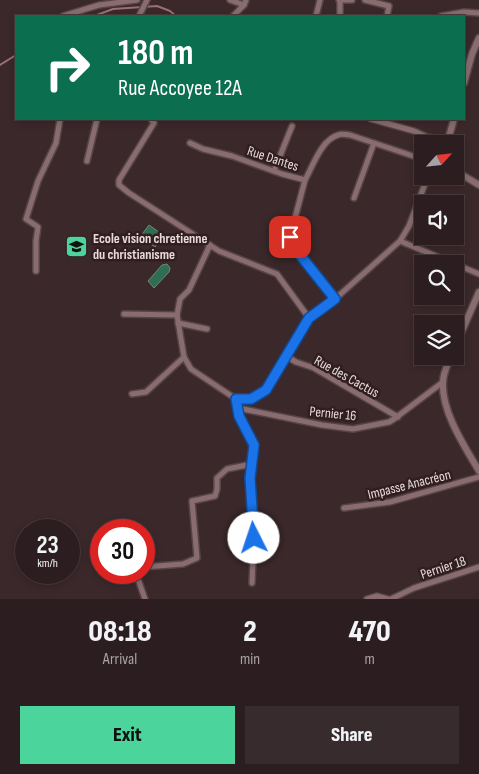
<!DOCTYPE html>
<html lang="en">
<head>
<meta charset="utf-8">
<style>
  body { margin:0; font-family:"Sofia Sans Condensed",sans-serif; background:#382b2d; color:#f1f3f6; height:100vh; display:flex; flex-direction:column; font-size:19px; white-space:nowrap }
  * { box-sizing:border-box; margin:0 }
  p { font-size:16px; color:#a6a2a5 }
  .icon { flex:none; width:28px; height:28px; fill:none; stroke:currentColor; stroke-width:2; stroke-linecap:round; stroke-linejoin:round }
  .map { position:relative; height:599px; overflow:hidden }
  .drawer { display:flex; flex-direction:column; background:#2c1e20; flex:1 }
  .drawer>* { flex:none }
  .top-card { position:absolute; left:15px; top:15px; width:450px; height:105px; border-radius:0px; box-shadow:0 2px 8px #0003,0 0 0 1px #483c3e; background:#0b6e4f; color:#fff; overflow:hidden }
  .needle { width:32px; rotate:63deg }
  .buttons { position:absolute; left:414px; top:135px; display:grid; gap:10px }
  .buttons a { display:grid; place-items:center; width:50px; height:50px; border-radius:0px; background:#2c1e20; box-shadow:0 2px 8px #0003,0 0 0 1px #483c3e; font-size:25px }
  .speed { position:absolute; left:15px; top:519px; display:flex; gap:10px; font-size:25px; font-weight:700; text-align:center }
  .speed>* { display:grid; place-content:center; width:65px; height:65px; border-radius:50%; background:#2c1e20; box-shadow:0 2px 8px #0003,0 0 0 1px #483c3e; line-height:1 }
  .speed small { font-size:12px; font-weight:400 }
  .speed .limit { border:8px solid #d22; background:#fff; color:#111 }
  .pin { position:absolute; display:grid; place-items:center; width:42px; height:42px; color:#fff; margin:-21px; border-radius:10px; box-shadow:0 2px 8px #0006 }
  .me { position:absolute; width:55px; margin:-28px; rotate:356deg; stroke-linejoin:round; filter:drop-shadow(0 0 4px #0008) }
  .turn { display:flex; align-items:center; gap:18px; height:105px; padding:0 20px; font-size:22px }
  .turn .icon { width:65px; height:65px; stroke-width:2.5 }
  .turn b { display:block; font-size:35px; line-height:42px }
  .eta { display:flex; justify-content:space-evenly; align-items:center; height:85px; text-align:center }
  .eta b { font-size:30px; font-weight:800; line-height:35px }
  .button { display:flex; gap:10px; margin-top:auto; padding:10px 20px }
  .button a { flex:1; height:58px; border-radius:0px; background:#4bd49b; color:#111; font-size:20px; font-weight:800; line-height:58px; text-align:center }
  .button a+a { background:#382b2d; color:#f1f3f6 }
  .map>svg:first-child { display:block }
  .lines { fill:none; stroke-linecap:round; stroke-linejoin:round }
  .stream { stroke:#9b6e74; stroke-width:2 }
  .building { fill:#2e6f53; stroke:#71867b }
  .minor-casing { stroke:#574446; stroke-width:8 }
  .tertiary-casing { stroke:#574446; stroke-width:9 }
  .minor { stroke:#896c6f; stroke-width:5 }
  .tertiary { stroke:#896c6f; stroke-width:6 }
  .route-casing { stroke:#114b97; stroke-width:12 }
  .route { stroke:#1a73e8; stroke-width:9 }
  .labels { text-anchor:middle; stroke-width:5; stroke-linejoin:round; paint-order:stroke }
  .street-label { font-size:14px; fill:#e7dadb; stroke:#311e20 }
  .poi-label { font-size:14px; font-weight:bold; fill:#e7dadb; stroke:#311e20; text-anchor:start }
</style>
</head>
<body>
<div class="map">
<svg width="479" height="599" viewBox="0 0 479 599">
  <rect width="100%" height="100%" fill="#3b282a"/>
  <g class="lines">
    <g class="stream">
      <polyline points="94,16 113,9 157,6 170,11 176,16"/>
      <polyline points="182,16 189,16"/>
      <polyline points="0,65 16,55"/>
    </g>
  </g>
  <g class="building">
    <polygon points="149,225 163,235 155,247 140,237"/>
    <polygon points="167,264 170,268 169,272 154,288 148,281 162,265"/>
  </g>
  <g class="lines">
    <defs>
      <g id="minor">
        <polyline points="230,0 244,5"/>
        <polyline points="339,0 352,0"/>
        <polyline points="365,0 389,6 387,16"/>
        <polyline points="63,16 99,5 137,0"/>
        <polyline points="139,16 147,0"/>
        <polyline points="233,16 244,5 246,0"/>
        <polyline points="316,16 320,0"/>
        <polyline points="340,16 340,0"/>
        <polyline points="441,16 464,12 479,13"/>
        <polyline points="151,119 154,123 119,180 119,185 129,193 219,251 277,274 309,318"/>
        <polyline points="371,119 414,131 427,137 448,140 445,143"/>
        <polyline points="190,143 203,149 232,156 282,174 305,180 290,237 293,246 335,299"/>
        <polyline points="87,161 97,119"/>
        <polyline points="274,171 292,126"/>
        <path d="M305,180C313,166 321,140 338,135C342,133 346,135 350,135L422,159"/>
        <polyline points="354,198 374,143"/>
        <polyline points="400,241 455,264"/>
        <polyline points="210,245 189,290 180,299 177,315 184,357 191,369 236,399 251,399 266,390 309,318 335,299 400,241 409,226 428,176"/>
        <polyline points="455,264 479,274"/>
        <polyline points="36,271 36,241 38,227 26,219 38,181 56,143 60,119"/>
        <polyline points="124,314 177,315"/>
        <polyline points="178,323 207,329"/>
        <polyline points="286,356 296,362 314,368 398,417"/>
        <polyline points="132,394 146,392 184,357"/>
        <polyline points="236,399 239,416 254,445 250,478 254,538 252,583"/>
        <polyline points="238,408 322,425 353,429 389,422 394,419 443,382"/>
        <polyline points="344,508 390,502 479,477"/>
        <polyline points="144,567 183,564 197,558 192,501 215,496 217,489 217,478 227,469 252,464"/>
        <polyline points="140,572 138,579 145,599"/>
        <polyline points="367,599 377,596 388,599"/>
        <polyline points="391,599 414,588 479,567"/>
      </g>
      <g id="tertiary">
        <polyline points="464,83 472,54 479,38"/>
        <polyline points="448,144 448,140 454,119"/>
        <polyline points="455,168 459,173 479,185"/>
        <polyline points="455,347 479,292"/>
        <path d="M451,356C448,364 443,373 443,382C441,411 465,447 479,471"/>
      </g>
    </defs>
    <use href="#minor" class="minor-casing"/>
    <use href="#tertiary" class="tertiary-casing"/>
    <use href="#minor" class="minor"/>
    <use href="#tertiary" class="tertiary"/>
  </g>
  <g class="lines">
    <defs>
      <polyline id="route" points="254,538 250,478 254,445 239,416 236,399 251,399 266,390 309,318 335,299 293,246 290,237"/>
    </defs>
    <use href="#route" class="route-casing"/>
    <use href="#route" class="route"/>
  </g>
  <defs>
    <symbol id="school-square" viewBox="-11 -11 22 22"><rect x="-9" y="-9" width="18" height="18" rx="4" fill="#4bd49b" stroke="#311e20"/><path d="M0-5L7-2L0 1L-7-2ZM-4 1L0 2.5L4 1V4Q0 6-4 4Z" fill="#111"/></symbol>
  </defs>
  <g fill-rule="evenodd">
    <use href="#school-square" x="64" y="234" width="25" height="25"/>
  </g>
  <g class="labels">
    <g class="street-label">
      <text transform="translate(273 158) rotate(18)" y="5">Rue Dantes</text>
      <text transform="translate(347 376) rotate(29)" y="5">Rue des Cactus</text>
      <text transform="translate(333 413) rotate(6)" y="5">Pernier 16</text>
      <text transform="translate(409 484) rotate(-14)" y="5">Impasse Anacréon</text>
      <text transform="translate(443 567) rotate(-18)" y="5">Pernier 18</text>
    </g>
    <g class="poi-label">
      <text x="93" y="243">Ecole vision chretienne<tspan x="93" dy="16">du christianisme</tspan></text>
    </g>
  </g>
</svg>
<div class="buttons">
<a><svg class="needle" viewBox="-14 -14 28 28"><path d="M0-13l5 13h-10z" fill="#e53935"/><path d="M0 13l5-13h-10z" fill="#a6a2a5"/></svg></a>
<a><svg class="icon" aria-label="sound" viewBox="0 0 24 24"><path d="M4 9h4l5-4v14l-5-4H4zM17 9q2 3 0 6"/></svg></a>
<a><svg class="icon" aria-label="search" viewBox="0 0 24 24"><circle cx="10" cy="10" r="6"/><path d="M15 15l6 6"/></svg></a>
<a><svg class="icon" aria-label="layers" viewBox="0 0 24 24"><path d="M12 4l9 5-9 5-9-5zM3 14l9 5 9-5"/></svg></a>
</div>
<div class="speed"><div>23<small>km/h</small></div><div class="limit">30</div></div>
<div class="pin" style="left:290px;top:237px;background:#d93025"><svg class="icon" aria-label="arrive" viewBox="0 0 24 24"><path d="M6 21V4h12l-3 4 3 4H6"/></svg></div>
<svg class="me" style="left:254px;top:538px" viewBox="-20 -20 40 40"><circle r="19" fill="#fff"/><path d="M0-13L10 11 0 6-10 11z" fill="#1a73e8"/></svg>
<div class="top-card">
<div class="turn"><svg class="icon" aria-label="right" viewBox="0 0 24 24"><path d="M7 20v-9h11M14 6l5 5-5 5"/></svg><div><b>180 m</b>Rue Accoyee 12A</div></div>
</div>
</div>
<section class="drawer">
<div class="eta">
<div><b>08:18</b><p>Arrival</p></div>
<div><b>2</b><p>min</p></div>
<div><b>470</b><p>m</p></div>
</div>
<div class="button"><a>Exit</a><a>Share</a></div>
</section>
</body>
</html>
